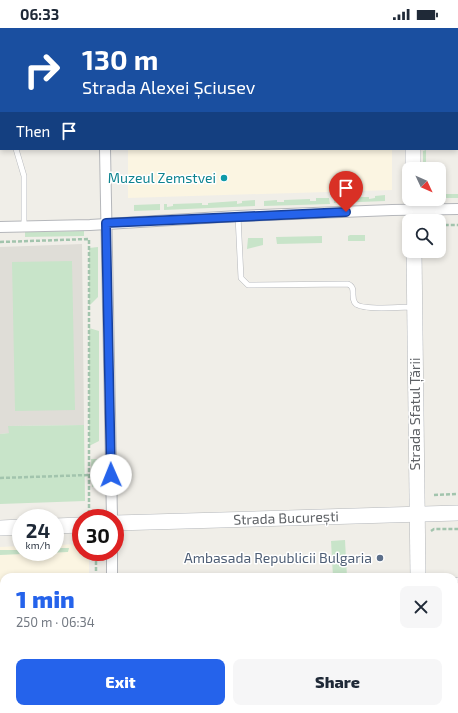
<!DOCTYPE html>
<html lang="en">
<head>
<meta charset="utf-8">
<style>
  body { margin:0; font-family:"Exo 2",sans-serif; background:#f6f6f7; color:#1f2937; height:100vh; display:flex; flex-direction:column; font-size:15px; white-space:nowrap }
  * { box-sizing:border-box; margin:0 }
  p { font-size:13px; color:#747a83 }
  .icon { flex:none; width:22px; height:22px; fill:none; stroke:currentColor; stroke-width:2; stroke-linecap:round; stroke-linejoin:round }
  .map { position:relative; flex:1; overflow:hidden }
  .sheet { position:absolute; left:0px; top:545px; width:458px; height:140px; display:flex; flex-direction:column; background:#fff; border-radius:12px 12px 0 0; box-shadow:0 2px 6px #0003 }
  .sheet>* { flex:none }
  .guide { position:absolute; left:0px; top:0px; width:458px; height:122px; box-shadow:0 2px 6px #0003; background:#1a4fa0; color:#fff; overflow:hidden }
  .needle { width:26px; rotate:134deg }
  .tools { position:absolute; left:402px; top:134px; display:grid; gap:8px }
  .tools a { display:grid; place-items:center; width:44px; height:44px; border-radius:8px; background:#fff; box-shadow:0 2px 6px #0003; font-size:20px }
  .speed { position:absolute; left:12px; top:481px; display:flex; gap:8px; font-size:20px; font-weight:700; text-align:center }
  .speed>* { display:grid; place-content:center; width:52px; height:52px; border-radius:50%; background:#fff; box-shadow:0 2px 6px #0003; line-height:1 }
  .speed small { font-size:10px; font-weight:400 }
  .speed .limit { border:6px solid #d22; background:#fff; color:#111 }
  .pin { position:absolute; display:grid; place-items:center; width:34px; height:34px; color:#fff; margin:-41px -17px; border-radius:50% 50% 50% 0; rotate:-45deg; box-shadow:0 0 4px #0007 }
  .pin .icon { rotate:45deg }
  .me { position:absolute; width:44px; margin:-22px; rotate:359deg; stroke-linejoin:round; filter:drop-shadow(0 0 3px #0008) }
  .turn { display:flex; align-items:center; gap:14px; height:84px; padding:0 16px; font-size:18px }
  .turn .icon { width:52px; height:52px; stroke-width:2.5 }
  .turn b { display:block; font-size:28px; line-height:34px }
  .then { display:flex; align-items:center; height:38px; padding:0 16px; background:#0003; gap:8px; font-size:15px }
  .round { display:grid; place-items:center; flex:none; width:42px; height:42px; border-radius:8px; background:#f6f6f7 }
  .overview { display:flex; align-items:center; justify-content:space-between; height:68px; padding:0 16px }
  h1 { font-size:24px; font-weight:800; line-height:30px; color:#2563eb }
  .button { display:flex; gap:8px; margin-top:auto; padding:8px 16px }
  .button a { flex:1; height:46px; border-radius:8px; background:#2563eb; color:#fff; font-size:16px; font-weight:800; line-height:46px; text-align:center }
  .button a+a { background:#f6f6f7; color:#1f2937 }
  .status { display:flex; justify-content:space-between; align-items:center; height:28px; padding:0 20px; background:#fff; direction:ltr }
  .status svg { height:11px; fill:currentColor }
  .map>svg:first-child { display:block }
  .commercial { fill:#fbf5e2 }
  .education { fill:#dfddd7 }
  .green { fill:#c8e4c9 }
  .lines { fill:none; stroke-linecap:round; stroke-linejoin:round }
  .lane-casing { stroke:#b5b7bb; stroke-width:6 }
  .street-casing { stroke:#b5b7bb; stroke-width:12 }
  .secondary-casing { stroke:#b4b7bb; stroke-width:16 }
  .path { stroke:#a2c4ad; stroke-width:2.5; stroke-dasharray:4 2; stroke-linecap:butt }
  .lane { stroke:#fff; stroke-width:5 }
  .street { stroke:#fff; stroke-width:10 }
  .secondary { stroke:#fff; stroke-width:15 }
  .route-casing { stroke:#184099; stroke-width:10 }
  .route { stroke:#2563eb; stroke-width:7 }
  .culture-dot { fill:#0f9aa8; stroke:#fff; stroke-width:1.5 }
  .service-dot { fill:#5c6f8a; stroke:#fff; stroke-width:1.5 }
  .labels { text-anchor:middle; stroke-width:3; stroke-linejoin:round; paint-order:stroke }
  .culture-label { font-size:14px; fill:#0d838f; stroke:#fff; text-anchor:end }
  .street-label { font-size:14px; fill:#5f6266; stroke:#fff }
  .service-label { font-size:14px; fill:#4e5e75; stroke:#fff; text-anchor:end }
</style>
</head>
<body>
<div class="status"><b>06:33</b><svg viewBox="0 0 49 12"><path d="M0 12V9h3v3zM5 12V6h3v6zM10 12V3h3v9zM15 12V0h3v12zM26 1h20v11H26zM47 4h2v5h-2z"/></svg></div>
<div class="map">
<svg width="458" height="685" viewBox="0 0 458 685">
  <rect width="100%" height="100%" fill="#f0eee8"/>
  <g class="commercial">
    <polygon points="128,121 392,121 392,162 128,170"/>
    <polygon points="81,516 81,524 89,524 89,549 4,549 4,681 85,681 85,685 0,685 0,519 21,518 21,524 55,524 55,517"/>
    <rect x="134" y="681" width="187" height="4"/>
  </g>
  <polygon class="education" points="82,216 84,397 9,398 9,405 0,406 0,219"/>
  <g class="green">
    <rect x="126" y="0" width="265" height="1"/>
    <polygon points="426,122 426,141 423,141 423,123"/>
    <rect x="442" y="166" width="16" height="4"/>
    <polygon points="385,167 385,173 334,175 334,170 343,169 344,171 349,171 350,169 369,169 369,171 375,170 375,168"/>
    <polygon points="316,170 329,170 330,176 264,178 264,173 277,172 277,174 284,174 284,172 310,171 310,173 316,173"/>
    <polygon points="255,172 255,178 164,182 164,176 167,176 167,179 173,178 173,176 202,175 202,177 208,177 208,175 237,173 237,176 242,175 242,173"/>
    <polygon points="160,176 160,182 134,183 134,177"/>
    <polygon points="84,203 84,208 25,209 25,204"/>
    <polygon points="350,207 365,207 365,213 348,213 348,208"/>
    <polygon points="322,208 322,215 277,216 276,209"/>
    <polygon points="248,210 263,210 263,217 247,221"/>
    <polygon points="98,219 98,269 89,278 89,220"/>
    <polygon points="72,233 75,382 15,383 12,234"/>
    <polygon points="89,300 99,303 99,413 89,418"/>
    <polygon points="84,397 85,473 0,476 0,406 9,405 8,398"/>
    <polygon points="91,431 97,431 98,458 92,459"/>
    <polygon points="345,512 347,549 333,549 331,513"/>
    <polygon points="55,520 69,520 68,524 0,527 0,522 21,522 21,524 55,524"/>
  </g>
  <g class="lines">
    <defs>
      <g id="lane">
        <polyline points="16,121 24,148 24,198"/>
        <path d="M238,188L241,250L248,257L348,256C357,260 350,268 355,275C360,283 403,279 413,279"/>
        <polyline points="454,553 458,552"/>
        <polyline points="0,665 4,665"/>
        <polyline points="301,681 301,685"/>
      </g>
      <g id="street">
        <polyline points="104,0 104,1"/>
        <polyline points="105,121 112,490"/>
        <polyline points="0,199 90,197 238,188 392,182 458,181"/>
        <polyline points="112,524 112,549"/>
        <polyline points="113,681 113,685"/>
      </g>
      <g id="secondary">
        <polyline points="412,0 412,1"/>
        <polyline points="413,121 413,141"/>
        <polyline points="414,171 414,193"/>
        <polyline points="414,223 418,549"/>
        <polyline points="115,495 458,485"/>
        <polyline points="55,498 81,497"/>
        <polyline points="0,500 21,499"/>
        <polyline points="420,681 420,685"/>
      </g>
    </defs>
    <use href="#lane" class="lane-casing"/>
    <use href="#street" class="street-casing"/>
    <use href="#secondary" class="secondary-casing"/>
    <g class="path">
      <polyline points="439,198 441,197 458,197"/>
      <polyline points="0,214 89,211 89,487"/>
      <polyline points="0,450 89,447"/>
      <polyline points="434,467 458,466"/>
      <polyline points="431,503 434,501 458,501"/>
      <polyline points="96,549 96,524"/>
      <polyline points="95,681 95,685"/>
    </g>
    <use href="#lane" class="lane"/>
    <use href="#street" class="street"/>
    <use href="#secondary" class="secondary"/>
  </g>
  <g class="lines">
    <defs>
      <polyline id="route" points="111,447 106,195 346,184"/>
    </defs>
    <use href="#route" class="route-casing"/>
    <use href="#route" class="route"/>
  </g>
  <circle class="culture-dot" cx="224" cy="150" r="4"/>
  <circle class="service-dot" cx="380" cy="530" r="4"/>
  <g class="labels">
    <g class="culture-label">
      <text x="216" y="155">Muzeul Zemstvei</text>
    </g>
    <g class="street-label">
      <text transform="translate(415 386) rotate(-90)" y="5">Strada Sfatul Țării</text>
      <text transform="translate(286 490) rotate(-2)" y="5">Strada București</text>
    </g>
    <g class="service-label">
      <text x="372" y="535">Ambasada Republicii Bulgaria</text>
    </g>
  </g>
</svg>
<div class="tools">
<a><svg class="needle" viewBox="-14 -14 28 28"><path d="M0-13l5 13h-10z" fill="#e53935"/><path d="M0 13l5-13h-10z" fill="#747a83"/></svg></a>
<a><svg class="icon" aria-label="search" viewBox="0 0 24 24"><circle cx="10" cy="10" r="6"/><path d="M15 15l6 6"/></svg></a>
</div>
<div class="speed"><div>24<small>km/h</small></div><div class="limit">30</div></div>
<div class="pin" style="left:346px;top:184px;background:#d93025"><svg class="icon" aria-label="arrive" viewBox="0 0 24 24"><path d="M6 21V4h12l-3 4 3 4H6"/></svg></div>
<svg class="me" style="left:111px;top:447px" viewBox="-20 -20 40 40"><circle r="19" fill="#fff"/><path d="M0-13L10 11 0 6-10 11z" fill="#2563eb"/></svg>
<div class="guide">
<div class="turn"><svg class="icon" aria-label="right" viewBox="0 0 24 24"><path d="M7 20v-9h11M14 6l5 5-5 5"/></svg><div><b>130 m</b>Strada Alexei Șciusev</div></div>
<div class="then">Then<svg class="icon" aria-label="arrive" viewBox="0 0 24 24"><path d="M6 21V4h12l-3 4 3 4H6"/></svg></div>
</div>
<section class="sheet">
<div class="overview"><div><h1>1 min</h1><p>250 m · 06:34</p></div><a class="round"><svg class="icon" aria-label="close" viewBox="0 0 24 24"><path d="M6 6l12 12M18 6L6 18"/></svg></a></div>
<div class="button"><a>Exit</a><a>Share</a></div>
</section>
</div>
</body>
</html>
